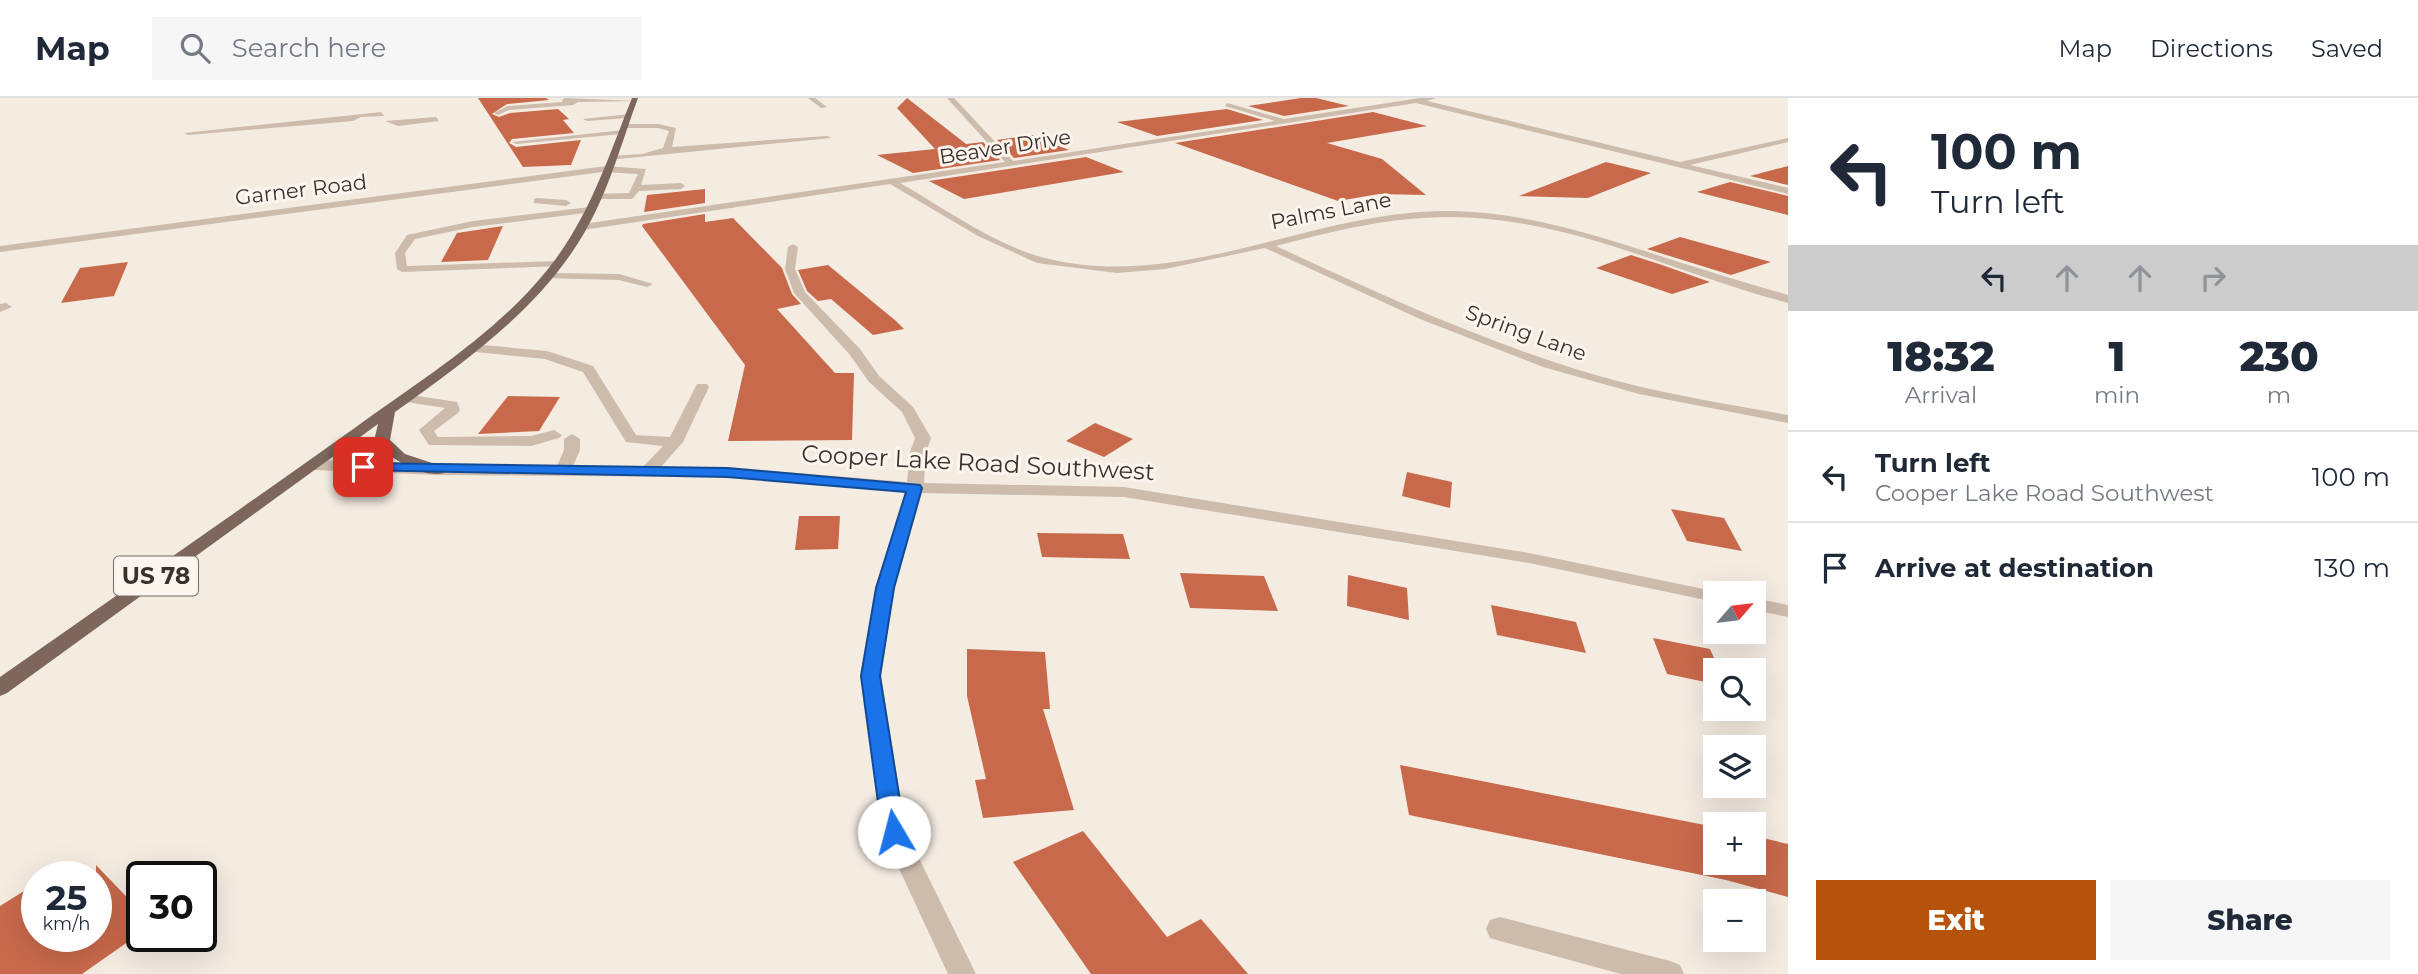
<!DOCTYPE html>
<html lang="en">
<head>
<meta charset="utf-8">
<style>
  body { margin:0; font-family:Montserrat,sans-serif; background:#f6f6f7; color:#1f2937; height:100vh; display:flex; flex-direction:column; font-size:26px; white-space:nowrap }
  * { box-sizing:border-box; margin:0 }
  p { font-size:23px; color:#747a83 }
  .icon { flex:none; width:38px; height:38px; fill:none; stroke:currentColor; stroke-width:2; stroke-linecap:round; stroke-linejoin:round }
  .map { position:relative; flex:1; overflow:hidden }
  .panel { display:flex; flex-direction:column; background:#fff; width:630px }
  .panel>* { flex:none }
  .top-card { background:#fff; color:#1f2937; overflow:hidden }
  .needle { width:46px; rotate:62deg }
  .fabs { position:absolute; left:1703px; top:483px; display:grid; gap:14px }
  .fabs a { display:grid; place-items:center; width:63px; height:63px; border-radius:0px; background:#fff; box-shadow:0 7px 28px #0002; font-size:35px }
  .speed { position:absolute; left:21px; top:763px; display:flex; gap:14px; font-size:35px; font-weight:700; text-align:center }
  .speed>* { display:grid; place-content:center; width:91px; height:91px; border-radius:50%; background:#fff; box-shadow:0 7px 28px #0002; line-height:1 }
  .speed small { font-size:18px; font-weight:400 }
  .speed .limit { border:4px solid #111; border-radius:10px; background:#fff; color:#111 }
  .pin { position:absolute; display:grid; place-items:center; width:60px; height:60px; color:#fff; margin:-30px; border-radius:14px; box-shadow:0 4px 10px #0006 }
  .me { position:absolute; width:77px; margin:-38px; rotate:352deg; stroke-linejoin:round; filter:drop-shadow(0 0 5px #0008) }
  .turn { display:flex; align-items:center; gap:24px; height:147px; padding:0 28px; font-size:32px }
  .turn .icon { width:91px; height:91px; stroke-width:2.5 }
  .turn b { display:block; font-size:49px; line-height:60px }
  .lanes { display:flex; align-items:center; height:66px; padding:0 28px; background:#0003; justify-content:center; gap:35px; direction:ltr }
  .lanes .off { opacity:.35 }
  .eta { display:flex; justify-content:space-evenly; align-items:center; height:119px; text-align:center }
  .eta b { font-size:42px; font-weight:800; line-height:49px }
  .button { display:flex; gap:14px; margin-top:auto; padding:14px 28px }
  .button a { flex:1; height:80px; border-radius:0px; background:#b45309; color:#fff; font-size:28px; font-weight:800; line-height:80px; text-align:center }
  .button a+a { background:#f6f6f7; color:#1f2937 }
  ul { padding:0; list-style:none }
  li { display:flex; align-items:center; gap:21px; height:91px; padding:0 28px; border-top:2px solid #e0e1e3 }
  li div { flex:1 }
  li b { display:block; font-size:26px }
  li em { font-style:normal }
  header { display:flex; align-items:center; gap:42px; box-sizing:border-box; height:98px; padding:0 35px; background:#fff; border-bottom:2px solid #e0e1e3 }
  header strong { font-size:33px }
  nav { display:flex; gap:38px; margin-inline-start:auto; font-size:24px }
  .search { width:490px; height:63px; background:#f6f6f7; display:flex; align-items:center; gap:18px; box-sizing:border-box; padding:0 24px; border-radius:0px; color:#747a83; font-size:26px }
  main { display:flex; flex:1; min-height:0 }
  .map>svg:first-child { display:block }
  .building { fill:#c8694b }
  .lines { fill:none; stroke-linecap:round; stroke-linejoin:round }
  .minor { fill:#cdbbac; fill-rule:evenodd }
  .major { fill:#7d675c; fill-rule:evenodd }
  .route { fill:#1a73e8; stroke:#114b97; stroke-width:2 }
  .labels { text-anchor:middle; stroke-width:6; stroke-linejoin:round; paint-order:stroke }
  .far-street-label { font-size:21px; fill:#3b302b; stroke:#fbf5ee }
  .shield { fill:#fbf5ee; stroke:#756b66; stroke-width:2 }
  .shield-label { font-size:23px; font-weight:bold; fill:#3b302b }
  .street-label { font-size:24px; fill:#3b302b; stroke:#fbf5ee }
</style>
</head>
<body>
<header>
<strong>Map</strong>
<div class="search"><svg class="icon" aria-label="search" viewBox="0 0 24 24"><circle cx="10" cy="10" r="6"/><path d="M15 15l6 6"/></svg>Search here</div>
<nav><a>Map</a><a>Directions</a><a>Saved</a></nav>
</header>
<main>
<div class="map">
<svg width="1788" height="876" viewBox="0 0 1788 876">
  <rect width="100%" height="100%" fill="#f4ebe1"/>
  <g class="building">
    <polygon points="478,0 546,0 549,2 507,6 492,16 499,19 510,15 558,11 569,21 563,22 574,35 512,41 509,45 516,49 581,42 571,67 523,69"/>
    <polygon points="907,0 966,46 983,44 1000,62 913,75 877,57 935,51 897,10"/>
    <polygon points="1301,0 1316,0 1349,8 1284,18 1248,8"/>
    <polygon points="1227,11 1263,22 1157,38 1117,24"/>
    <polygon points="1373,14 1427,28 1327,45 1382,61 1426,97 1379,96 1338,103 1175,45"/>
    <polygon points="1032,37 1069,52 1014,60 997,42"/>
    <polygon points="1086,59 1124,74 964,101 929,83"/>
    <polygon points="1606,64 1651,75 1588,100 1519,98"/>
    <polygon points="1788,68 1788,87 1750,78"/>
    <polygon points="1730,84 1788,98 1788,117 1697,94"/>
    <polygon points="705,91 705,105 644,114 647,97"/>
    <polygon points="705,116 705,124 733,120 782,170 792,196 801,206 777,211 835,275 854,275 852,342 728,343 745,267 642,128 643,126"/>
    <polygon points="503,128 488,162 441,164 457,135"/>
    <polygon points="1680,139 1727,152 1771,164 1731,177 1647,151"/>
    <polygon points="1631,157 1662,167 1710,184 1672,196 1596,170"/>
    <polygon points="128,164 114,198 61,205 80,170"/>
    <polygon points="828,167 896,223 904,231 873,237 831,201 818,203 807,193 798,172"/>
    <polygon points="508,298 560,299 539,333 478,336"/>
    <polygon points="1095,325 1133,341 1104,359 1066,343"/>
    <polygon points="1407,374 1452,384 1450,410 1402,398"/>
    <polygon points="1671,411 1724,420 1742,453 1687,443"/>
    <polygon points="799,418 840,418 838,451 795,452"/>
    <polygon points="1037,435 1123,436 1130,461 1042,459"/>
    <polygon points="1180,475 1264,478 1278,513 1190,510"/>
    <polygon points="1348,477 1407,490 1409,522 1347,508"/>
    <polygon points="1491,507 1576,524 1586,555 1497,537"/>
    <polygon points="1653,540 1710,551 1715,562 1715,586 1667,576"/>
    <polygon points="967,551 1045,554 1050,611 1043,611 1074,712 983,720 975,682 986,681 967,598"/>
    <polygon points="1400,667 1715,729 1715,765 1754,765 1754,738 1788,746 1788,799 1726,782 1409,717"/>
    <polygon points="1083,733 1167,839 1201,821 1248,876 1091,876 1013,764"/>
    <polygon points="96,767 142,815 142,834 82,876 0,876 0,808 37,785 37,838 96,838"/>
  </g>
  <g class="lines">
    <g class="minor">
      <polygon points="565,0 636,3 578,4 573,7 509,12 498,17 494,15 508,8 563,4 562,2"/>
      <polygon points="808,0 815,0 827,9 821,10"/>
      <path d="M947,0H954L1013,63L1275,23L1225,8L1227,5L1284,21L1420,0H1436L1427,3L1680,64L1788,40V44L1690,67L1788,90V96L1416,5L900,85C946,111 994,147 1045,160C1181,195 1315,111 1451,113C1530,114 1607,141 1682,165C1717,176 1753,187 1788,197V205C1677,176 1565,118 1448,119C1389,119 1333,133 1276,148C1388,200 1501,252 1621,284C1676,298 1732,307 1788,317V325L1639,296L1543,269L1420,221L1265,150L1165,171L1117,175L1037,165L978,138L890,86L583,132L578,129L583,126L1005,64Z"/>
      <polygon points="381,14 384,18 361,19 353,23 188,37 184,35"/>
      <polygon points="630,16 627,20 587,23 583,21"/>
      <polygon points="436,19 439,23 398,28 385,23"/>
      <polygon points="621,26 658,26 676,30 672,49 827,38 831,40 608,62 611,58 642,56 663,50 669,33 658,30 624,30"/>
      <polygon points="624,32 621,36 516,46 512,44"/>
      <polygon points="606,68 646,71 641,87 681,85 685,88 681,91 639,93 632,101 593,101 593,97 596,96 629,95 638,76 602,74 0,154 0,148"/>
      <polygon points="537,100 566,102 571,105 566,108 534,105 534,101"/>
      <polygon points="590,109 593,110 593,114 473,129 415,141 405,155 407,168 558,163 563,166 562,168 402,174 397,171 395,155 407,137 473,123"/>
      <polygon points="793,146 798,149 795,171 805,194 860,251 879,278 913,309 931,340 926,354 924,385 1124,389 1529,455 1723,495 1715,495 1715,504 1529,465 1124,399 922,395 894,490 881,578 906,734 976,876 948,876 882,734 861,578 876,490 906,394 727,379 438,377 314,372 306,367 314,362 557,368 564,352 564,341 572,336 580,341 580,352 573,368 643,369 663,348 626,344 583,274 545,261 466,253 465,250 471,246 547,253 593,268 636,337 670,339 697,286 707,286 709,289 683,344 661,369 727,369 907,384 910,354 915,340 902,314 869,284 850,257 794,195 785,171 788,149"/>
      <polygon points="548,175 619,176 653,186 647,189 619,182 544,180 542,178"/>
      <polygon points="0,206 6,205 12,209 0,214"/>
      <polygon points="405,296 457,304 460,312 458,315 434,333 438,339 531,338 554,332 562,337 559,340 531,348 429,347 419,332 445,310 400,303 398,300"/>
      <polygon points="1754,500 1788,507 1788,519 1754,512"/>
      <polygon points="1500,819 1670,863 1680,867 1684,876 1621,876 1500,843 1490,840 1486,831 1490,822"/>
    </g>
    <path class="major" d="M632,0H638C622,43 610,89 587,130C543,209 467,262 395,314L390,342L405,356L444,369L446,372L444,375C423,381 387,359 374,343L378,326L7,595L0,598V579C119,496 238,413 356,329C422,281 496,236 548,171C589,120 608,60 632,0Z"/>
  </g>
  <polygon class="route" points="363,365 727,370 920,387 922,390 894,490 880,578 905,734 902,741 894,743 886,741 882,734 861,578 876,490 906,394 727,379 358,372 356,369 358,366"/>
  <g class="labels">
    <g class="far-street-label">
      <text transform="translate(1005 49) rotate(-9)" y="7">Beaver Drive</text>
      <text transform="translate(301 92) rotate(-7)" y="7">Garner Road</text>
      <text transform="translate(1331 113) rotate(-11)" y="7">Palms Lane</text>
      <text transform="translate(1526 235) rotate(20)" y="7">Spring Lane</text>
    </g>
    <rect class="shield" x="114" y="458.5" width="84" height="39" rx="5"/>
    <g class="shield-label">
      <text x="156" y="486">US 78</text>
    </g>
    <g class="street-label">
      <text transform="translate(978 365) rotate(3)" y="8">Cooper Lake Road Southwest</text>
    </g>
  </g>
</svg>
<div class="fabs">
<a><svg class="needle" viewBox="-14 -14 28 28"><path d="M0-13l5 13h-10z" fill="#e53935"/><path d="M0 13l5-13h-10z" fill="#747a83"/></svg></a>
<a><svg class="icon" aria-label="search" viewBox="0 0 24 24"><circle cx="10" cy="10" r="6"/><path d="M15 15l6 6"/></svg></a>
<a><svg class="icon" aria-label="layers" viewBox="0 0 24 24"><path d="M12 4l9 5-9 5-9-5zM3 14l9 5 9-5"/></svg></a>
<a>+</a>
<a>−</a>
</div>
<div class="speed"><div>25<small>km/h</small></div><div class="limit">30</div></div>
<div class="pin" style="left:363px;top:369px;background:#d93025"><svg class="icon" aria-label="arrive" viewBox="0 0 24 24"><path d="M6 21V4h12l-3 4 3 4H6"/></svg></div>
<svg class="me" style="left:894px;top:734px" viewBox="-20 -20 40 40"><circle r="19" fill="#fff"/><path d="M0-13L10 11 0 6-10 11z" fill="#1a73e8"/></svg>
</div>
<section class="panel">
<div class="top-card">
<div class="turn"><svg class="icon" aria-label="left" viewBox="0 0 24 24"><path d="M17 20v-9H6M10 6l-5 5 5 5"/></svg><div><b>100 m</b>Turn left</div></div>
<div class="lanes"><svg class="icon" aria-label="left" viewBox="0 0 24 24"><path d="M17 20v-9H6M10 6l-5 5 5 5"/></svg><svg class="icon off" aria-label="ahead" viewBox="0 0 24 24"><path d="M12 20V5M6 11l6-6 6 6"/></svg><svg class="icon off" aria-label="ahead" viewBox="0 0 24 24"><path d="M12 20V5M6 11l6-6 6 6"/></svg><svg class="icon off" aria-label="right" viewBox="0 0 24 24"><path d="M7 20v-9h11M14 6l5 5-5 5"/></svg></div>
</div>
<div class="eta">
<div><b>18:32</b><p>Arrival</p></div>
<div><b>1</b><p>min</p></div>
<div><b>230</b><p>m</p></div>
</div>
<ul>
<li><svg class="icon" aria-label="left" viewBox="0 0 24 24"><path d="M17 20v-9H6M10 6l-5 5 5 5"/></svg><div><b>Turn left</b><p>Cooper Lake Road Southwest</p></div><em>100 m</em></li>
<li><svg class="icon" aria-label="arrive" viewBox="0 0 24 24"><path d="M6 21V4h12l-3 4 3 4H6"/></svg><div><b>Arrive at destination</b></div><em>130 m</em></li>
</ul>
<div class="button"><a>Exit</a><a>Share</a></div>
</section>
</main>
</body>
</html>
